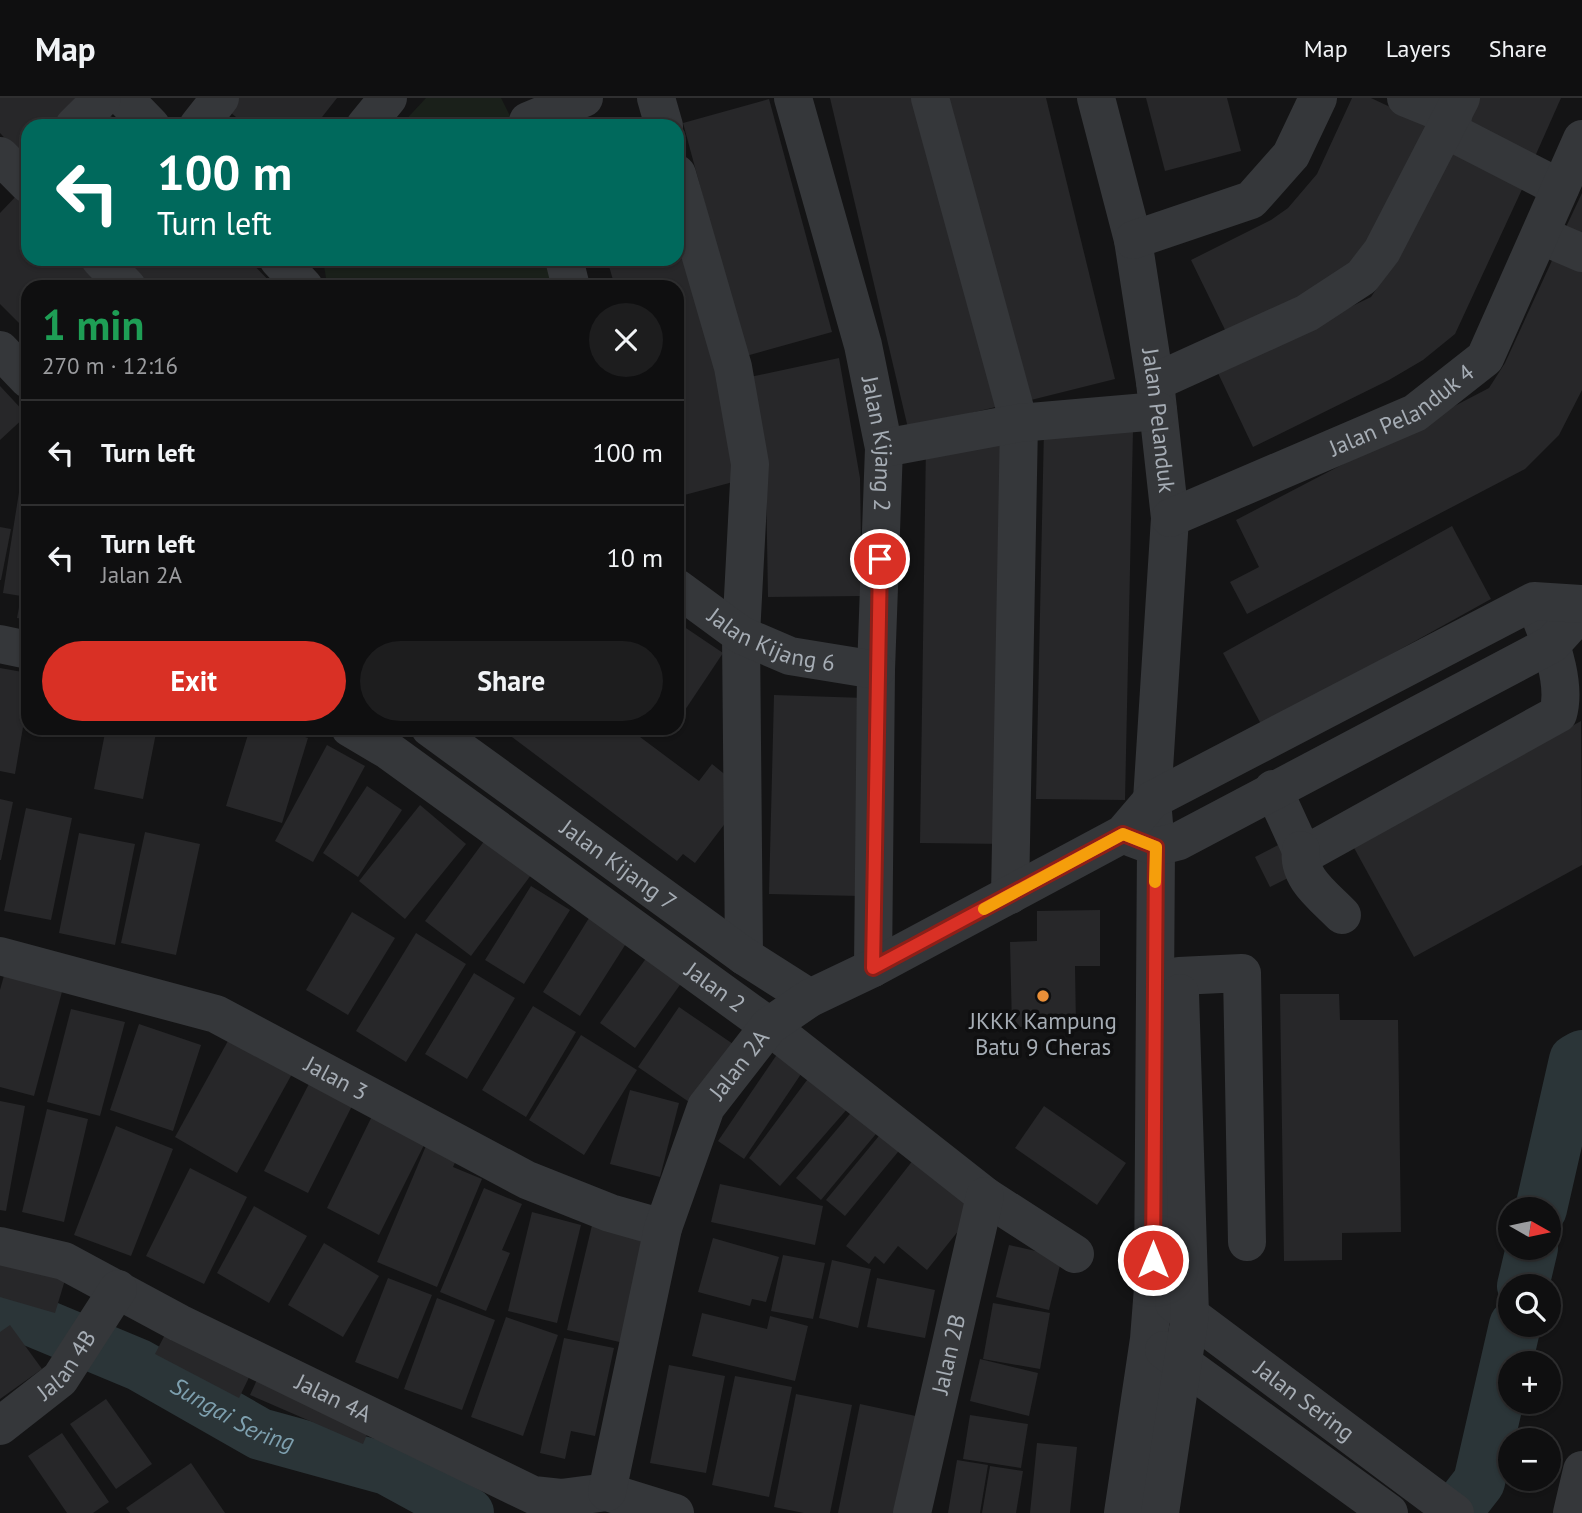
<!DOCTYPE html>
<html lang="en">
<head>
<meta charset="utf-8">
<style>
  body { margin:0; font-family:"PT Sans",sans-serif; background:#1d1d1e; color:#f1f3f6; height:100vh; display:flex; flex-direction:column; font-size:26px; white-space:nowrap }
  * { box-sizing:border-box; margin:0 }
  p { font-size:23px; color:#9b9c9f }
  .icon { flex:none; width:38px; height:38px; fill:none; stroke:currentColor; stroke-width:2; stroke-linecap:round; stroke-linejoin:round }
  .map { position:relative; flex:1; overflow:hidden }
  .details { position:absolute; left:21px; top:182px; width:663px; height:455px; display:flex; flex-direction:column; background:#0f0f10; border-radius:21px; box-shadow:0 2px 5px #0004,0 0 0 2px #2f2f30 }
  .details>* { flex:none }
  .hud { position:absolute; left:21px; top:21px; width:663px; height:147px; border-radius:21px; box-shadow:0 2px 5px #0004,0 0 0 2px #2f2f30; background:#00695c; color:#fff; overflow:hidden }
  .needle { width:46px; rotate:99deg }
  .buttons { position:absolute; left:1498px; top:1099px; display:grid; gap:14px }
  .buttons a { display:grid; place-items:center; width:63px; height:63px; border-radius:50%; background:#0f0f10; box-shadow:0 2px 5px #0004,0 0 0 2px #2f2f30; font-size:35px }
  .pin { position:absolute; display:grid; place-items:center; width:60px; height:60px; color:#fff; margin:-30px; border:4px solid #fff; border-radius:50%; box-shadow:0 2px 7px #0007 }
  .me { position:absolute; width:77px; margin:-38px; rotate:0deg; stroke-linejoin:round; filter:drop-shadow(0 0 5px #0008) }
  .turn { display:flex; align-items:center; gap:24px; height:147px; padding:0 21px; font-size:32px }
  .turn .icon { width:91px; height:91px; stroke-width:2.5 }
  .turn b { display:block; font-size:49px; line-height:60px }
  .round { display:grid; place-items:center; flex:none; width:74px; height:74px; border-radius:37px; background:#1d1d1e }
  .overview { display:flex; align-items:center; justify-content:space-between; height:119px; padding:0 21px }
  h1 { font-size:42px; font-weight:600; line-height:52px; color:#1e9e55 }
  .button { display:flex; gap:14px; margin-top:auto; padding:14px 21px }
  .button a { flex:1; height:80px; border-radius:42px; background:#d93025; color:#fff; font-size:28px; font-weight:600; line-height:80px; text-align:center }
  .button a+a { background:#1d1d1e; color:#f1f3f6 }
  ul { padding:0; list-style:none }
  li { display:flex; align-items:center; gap:21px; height:105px; padding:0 21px; border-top:2px solid #2f2f30 }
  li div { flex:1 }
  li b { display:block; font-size:26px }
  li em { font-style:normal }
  header { display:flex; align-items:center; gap:42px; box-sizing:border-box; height:98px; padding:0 35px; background:#0f0f10; border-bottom:2px solid #2f2f30 }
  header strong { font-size:33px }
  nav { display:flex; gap:38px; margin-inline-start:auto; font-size:24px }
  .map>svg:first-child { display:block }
  .green { fill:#1a201a }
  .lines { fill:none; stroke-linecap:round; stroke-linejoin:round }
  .river { stroke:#2b3538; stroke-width:52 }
  .building { fill:#272729 }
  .minor { stroke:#35373a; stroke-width:38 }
  .route-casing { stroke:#8d1f18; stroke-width:18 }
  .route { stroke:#d93025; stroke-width:12 }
  .slow { stroke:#f59e0b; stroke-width:12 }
  .poi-dot { fill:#e98f38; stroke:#0f0f10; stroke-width:2.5 }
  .labels { text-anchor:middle; stroke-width:7; stroke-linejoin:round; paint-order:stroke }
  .street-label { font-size:23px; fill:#a6adb5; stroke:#0f0f10 }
  .poi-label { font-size:23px; fill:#a6adb5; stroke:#0f0f10 }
  .water-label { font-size:24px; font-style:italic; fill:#7ea0af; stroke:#0f0f10 }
</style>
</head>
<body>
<header>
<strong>Map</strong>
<nav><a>Map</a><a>Layers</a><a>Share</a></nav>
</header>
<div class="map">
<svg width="1582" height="1415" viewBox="0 0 1582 1415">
  <rect width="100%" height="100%" fill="#141415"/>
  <g class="green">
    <polygon points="426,0 501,0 515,28 400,28"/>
    <polygon points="323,161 549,161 556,189 337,189 326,180"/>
  </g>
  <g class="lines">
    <g class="river">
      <polyline points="1541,1111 1575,962 1582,958"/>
      <polyline points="1523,1188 1532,1150"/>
      <path id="s1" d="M0,1209L139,1267L260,1336L387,1371L468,1415"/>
      <polyline points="1455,1415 1479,1384 1515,1227"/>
    </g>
  </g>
  <g class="building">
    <polygon points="0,0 80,0 53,28 28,28 28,53 22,58 0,35"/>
    <polygon points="234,0 337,0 315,28 247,28 225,10"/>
    <polygon points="830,0 927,0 1000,308 908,330"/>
    <polygon points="948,0 1046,0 1115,281 1023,304"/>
    <polygon points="1146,0 1227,0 1241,53 1165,73"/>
    <polygon points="1352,0 1371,0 1435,30 1377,150 1231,244 1191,162 1271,122 1288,110 1317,76"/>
    <polygon points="1468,0 1561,0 1533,63 1456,28"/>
    <polygon points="769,1 832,234 746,258 683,25"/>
    <polygon points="103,10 121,28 84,28"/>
    <polygon points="1443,51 1524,87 1455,236 1423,262 1389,282 1253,349 1217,273 1371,199 1385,178"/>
    <polygon points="22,92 28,98 28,161 90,161 118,189 28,189 28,234 0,206 0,115"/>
    <polygon points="1582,95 1582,137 1566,129"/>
    <polygon points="677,110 748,380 677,399 677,189 615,189 607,161 677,161"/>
    <polygon points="1555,156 1582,168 1582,292 1559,337 1525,371 1247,516 1230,484 1259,469 1236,422 1489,290 1505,265"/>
    <polygon points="116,161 248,161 275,189 143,189"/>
    <polygon points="839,260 860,380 862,498 768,499 766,381 750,279"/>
    <polygon points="0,288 27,317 0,342"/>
    <polygon points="1044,331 1133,332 1125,702 1036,701"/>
    <polygon points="926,346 1014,347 1008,746 920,745"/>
    <polygon points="20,388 28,389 28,522 17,520 21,498 3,495"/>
    <polygon points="1452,428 1491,501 1262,628 1223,555"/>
    <polygon points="0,429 11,431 1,482 0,482"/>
    <polygon points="677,524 723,555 677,624"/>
    <polygon points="0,570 28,575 28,600 15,676 0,673"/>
    <polygon points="774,597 865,600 860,798 769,796"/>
    <polygon points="1581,623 1582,767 1414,859 1353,748"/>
    <polygon points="106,630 157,630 143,701 94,691"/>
    <polygon points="250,630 277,630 308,640 282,725 226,708"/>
    <polygon points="500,630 628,630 699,683 712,666 738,687 736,711 695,765 683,756 677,763"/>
    <polygon points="327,647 365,668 313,764 275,743"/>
    <polygon points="367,688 402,712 358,779 323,755"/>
    <polygon points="0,701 13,704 1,762 0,762"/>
    <polygon points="420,707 466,746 405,821 359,783"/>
    <polygon points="26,710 72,720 51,822 4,813"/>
    <polygon points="145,734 200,746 176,857 121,845"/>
    <polygon points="79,735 135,746 115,847 59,835"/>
    <polygon points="485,742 531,777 471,858 425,823"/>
    <polygon points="1280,746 1296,776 1270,789 1255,759"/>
    <polygon points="531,788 570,812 524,886 485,862"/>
    <polygon points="1100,812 1100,868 1075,868 1076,928 1012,929 1010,844 1037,843 1037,813"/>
    <polygon points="352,814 395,840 348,917 306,892"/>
    <polygon points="589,820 627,844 580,918 543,894"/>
    <polygon points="416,835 466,866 406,964 356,933"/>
    <polygon points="647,859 682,884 635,950 600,925"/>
    <polygon points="5,874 63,890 34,998 0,989 0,892"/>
    <polygon points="474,875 515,900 467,981 425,956"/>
    <polygon points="1280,896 1339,896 1340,922 1398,922 1401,1134 1342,1135 1342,1162 1284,1163"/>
    <polygon points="533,908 576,934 526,1019 482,992"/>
    <polygon points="679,909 733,946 692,1006 638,969"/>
    <polygon points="71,911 125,924 100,1018 47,1004"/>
    <polygon points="139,926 201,947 173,1033 110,1012"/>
    <polygon points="234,932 297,967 237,1075 175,1039"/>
    <polygon points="581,937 637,972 584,1057 529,1022"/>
    <polygon points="780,952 805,970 744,1061 718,1043"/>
    <polygon points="816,970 855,1002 780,1088 749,1060"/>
    <polygon points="312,980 355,1002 308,1095 264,1073"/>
    <polygon points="630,992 679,1005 660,1079 610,1066"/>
    <polygon points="0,1003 25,1008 6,1113 0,1112"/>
    <polygon points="860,1004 885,1025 821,1102 796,1080"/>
    <polygon points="1044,1008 1126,1065 1097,1107 1015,1050"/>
    <polygon points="376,1010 429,1037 379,1137 327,1110"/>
    <polygon points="47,1011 88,1021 64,1124 22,1114"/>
    <polygon points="888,1027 907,1043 845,1118 826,1102"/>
    <polygon points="116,1028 173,1051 131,1158 74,1137"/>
    <polygon points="431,1036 462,1049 453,1069 482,1081 437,1189 377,1164"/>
    <polygon points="917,1057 979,1107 927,1172 898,1148 884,1166 875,1158 869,1166 846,1148"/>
    <polygon points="190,1070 247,1099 204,1186 146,1158"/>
    <polygon points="720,1086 823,1108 815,1147 711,1124"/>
    <polygon points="484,1090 522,1106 502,1152 510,1155 486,1213 440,1194"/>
    <polygon points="254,1108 307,1138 269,1205 217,1175"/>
    <polygon points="532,1114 581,1127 557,1225 508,1213"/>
    <polygon points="594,1119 650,1133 624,1245 567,1232"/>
    <polygon points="713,1140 779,1159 766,1204 752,1201 750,1208 698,1194"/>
    <polygon points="324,1145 379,1178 343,1239 288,1207"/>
    <polygon points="1009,1147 1062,1159 1049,1212 996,1199"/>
    <polygon points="0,1154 68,1172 55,1215 0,1199"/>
    <polygon points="783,1157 825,1165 813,1221 771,1213"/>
    <polygon points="832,1162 871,1171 858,1230 819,1220"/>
    <polygon points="388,1180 432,1197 398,1281 355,1264"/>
    <polygon points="877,1180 935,1192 925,1240 867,1229"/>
    <polygon points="437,1200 495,1222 462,1312 404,1291"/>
    <polygon points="993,1205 1050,1215 1040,1271 983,1261"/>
    <polygon points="702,1215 767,1231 770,1218 808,1228 795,1283 692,1258"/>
    <polygon points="506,1219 558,1237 523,1338 471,1319"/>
    <polygon points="172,1223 255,1267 239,1300 155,1256"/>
    <polygon points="10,1227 42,1271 0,1301 0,1234"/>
    <polygon points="564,1240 614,1250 595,1338 571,1333 565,1361 540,1355"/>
    <polygon points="980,1261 1038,1275 1029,1318 970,1303"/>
    <polygon points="669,1267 725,1278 706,1375 650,1365"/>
    <polygon points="261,1273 373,1322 363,1346 250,1297"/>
    <polygon points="735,1278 792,1289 769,1399 712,1387"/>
    <polygon points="796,1296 852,1307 830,1415 804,1415 774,1409"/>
    <polygon points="106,1301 152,1366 116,1391 70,1326"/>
    <polygon points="860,1306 925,1320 894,1415 838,1415"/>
    <polygon points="970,1317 1028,1326 1021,1370 963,1361"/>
    <polygon points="62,1335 109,1404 93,1415 67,1415 28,1358"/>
    <polygon points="1037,1345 1077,1349 1070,1415 1030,1415"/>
    <polygon points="957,1362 988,1367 980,1415 948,1415"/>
    <polygon points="191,1365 225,1415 130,1415 126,1410"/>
    <polygon points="990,1368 1023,1373 1016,1415 982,1415"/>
  </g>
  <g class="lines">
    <g class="minor">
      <polyline points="124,0 151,28"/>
      <polyline points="656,0 664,28"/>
      <path id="s2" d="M793,0L863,247L884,350L876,572L873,870"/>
      <polyline points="930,0 1019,325 1010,797"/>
      <path id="s3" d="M1096,0L1133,142L1155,284L1170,420L1152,702L1156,749L1153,1190L1149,1241L1123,1415"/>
      <polyline points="1406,0 1453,19"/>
      <polyline points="528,23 584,0"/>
      <polyline points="74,28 102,0"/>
      <polyline points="198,28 220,0"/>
      <polyline points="365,28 388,0"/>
      <polyline points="1447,32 1560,90"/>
      <polyline points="0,58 28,86"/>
      <polyline points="677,76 733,269 750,366 741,537 744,858"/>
      <polyline points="1540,137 1582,155"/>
      <polyline points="1133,142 1251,102 1291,57 1318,0"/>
      <polyline points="100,161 127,189"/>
      <polyline points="278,161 304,189"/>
      <polyline points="564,161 571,189"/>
      <polyline points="0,252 28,281"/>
      <polyline points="1155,284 1307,215 1362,179 1382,153 1461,0"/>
      <polyline points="884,350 1019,325 1158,313"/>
      <path id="s4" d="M1170,420L1415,315L1485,260L1582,41"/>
      <path id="s5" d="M677,490L741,537L790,558L876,572"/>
      <polyline points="0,546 28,552"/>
      <path id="s6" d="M350,630L389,653L769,928L985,1098L1075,1156"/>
      <path id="s7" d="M430,630L744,858L810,900"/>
      <path d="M1273,691L1301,752L1309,754L1558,616C1566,588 1553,550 1542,523"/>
      <polyline points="1132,740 1156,749 1179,743 1552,546 1582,513"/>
      <path d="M1301,752C1297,780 1324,798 1342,817"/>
      <path id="s8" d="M0,858L216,916L527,1082L610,1115L663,1130"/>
      <polyline points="1179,878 1242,875 1247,1144"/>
      <path id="s9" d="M0,1148L64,1163L179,1225L533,1397L561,1400L607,1394L675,1415"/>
      <path id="s10" d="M1174,1205L1455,1415"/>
      <polyline points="1164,1252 1389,1415"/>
      <path id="s11" d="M0,1328L60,1281L118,1191"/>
      <path id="s12" d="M607,1394L663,1130L706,1009L769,928L810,900L873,870L1123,736L1152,702L1534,503L1582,506"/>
      <path id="s13" d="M912,1415L985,1098"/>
      <polyline points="1160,1415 1190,1217 1180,895"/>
      <polyline points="1572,1415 1582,1372"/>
    </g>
  </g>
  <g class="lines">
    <defs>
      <polyline id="route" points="880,461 873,870 1123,736 1156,749 1153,1162"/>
    </defs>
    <use href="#route" class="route-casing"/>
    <use href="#route" class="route"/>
    <polyline class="slow" points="984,811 1123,736 1156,749 1155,784"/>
  </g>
  <circle class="poi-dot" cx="1043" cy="898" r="7"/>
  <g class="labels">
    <g class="street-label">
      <text dy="8" stroke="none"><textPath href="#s4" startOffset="256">Jalan Pelanduk 4</textPath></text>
      <text dy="8" stroke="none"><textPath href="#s3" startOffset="329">Jalan Pelanduk</textPath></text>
      <text dy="8" stroke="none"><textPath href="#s2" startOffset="357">Jalan Kijang 2</textPath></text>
      <text dy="8" stroke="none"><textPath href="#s5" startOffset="110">Jalan Kijang 6</textPath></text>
      <text dy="8" stroke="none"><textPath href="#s7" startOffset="233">Jalan Kijang 7</textPath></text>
      <text dy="8" stroke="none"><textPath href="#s6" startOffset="448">Jalan 2</textPath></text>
      <text dy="8" stroke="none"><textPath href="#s12" startOffset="452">Jalan 2A</textPath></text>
      <text dy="8" stroke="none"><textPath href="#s8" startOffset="360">Jalan 3</textPath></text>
      <text dy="8" stroke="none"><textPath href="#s13" startOffset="163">Jalan 2B</textPath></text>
      <text dy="8" stroke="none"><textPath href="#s11" startOffset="91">Jalan 4B</textPath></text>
      <text dy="8" stroke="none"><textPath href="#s9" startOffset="368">Jalan 4A</textPath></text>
      <text dy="8" stroke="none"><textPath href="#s10" startOffset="163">Jalan Sering</textPath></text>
    </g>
    <g class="poi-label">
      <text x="1043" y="931">JKKK Kampung<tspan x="1043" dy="26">Batu 9 Cheras</tspan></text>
    </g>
    <g class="water-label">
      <text dy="8" stroke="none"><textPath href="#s1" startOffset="257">Sungai Sering</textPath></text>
    </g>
  </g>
</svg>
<div class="buttons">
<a><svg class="needle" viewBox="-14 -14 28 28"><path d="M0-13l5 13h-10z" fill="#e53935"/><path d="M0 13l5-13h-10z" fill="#9b9c9f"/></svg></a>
<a><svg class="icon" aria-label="search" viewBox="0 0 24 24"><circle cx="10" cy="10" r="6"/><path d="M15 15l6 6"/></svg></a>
<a>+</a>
<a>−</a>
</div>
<div class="pin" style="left:880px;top:461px;background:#d93025"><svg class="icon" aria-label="arrive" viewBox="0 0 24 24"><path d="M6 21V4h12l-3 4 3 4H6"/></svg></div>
<svg class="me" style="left:1153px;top:1162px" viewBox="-20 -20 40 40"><circle r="17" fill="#d93025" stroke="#fff" stroke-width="3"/><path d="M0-11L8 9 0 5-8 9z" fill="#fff"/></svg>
<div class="hud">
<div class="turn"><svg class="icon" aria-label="left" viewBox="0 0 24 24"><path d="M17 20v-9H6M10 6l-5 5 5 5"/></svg><div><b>100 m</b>Turn left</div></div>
</div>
<section class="details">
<div class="overview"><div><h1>1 min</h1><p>270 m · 12:16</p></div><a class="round"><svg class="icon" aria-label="close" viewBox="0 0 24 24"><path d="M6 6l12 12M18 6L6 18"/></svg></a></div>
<ul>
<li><svg class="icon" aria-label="left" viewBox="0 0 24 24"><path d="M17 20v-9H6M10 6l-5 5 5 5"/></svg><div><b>Turn left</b></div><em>100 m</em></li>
<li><svg class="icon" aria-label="left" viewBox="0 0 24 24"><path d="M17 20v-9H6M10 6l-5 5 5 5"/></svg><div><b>Turn left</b><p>Jalan 2A</p></div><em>10 m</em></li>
</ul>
<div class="button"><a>Exit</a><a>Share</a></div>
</section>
</div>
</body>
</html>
